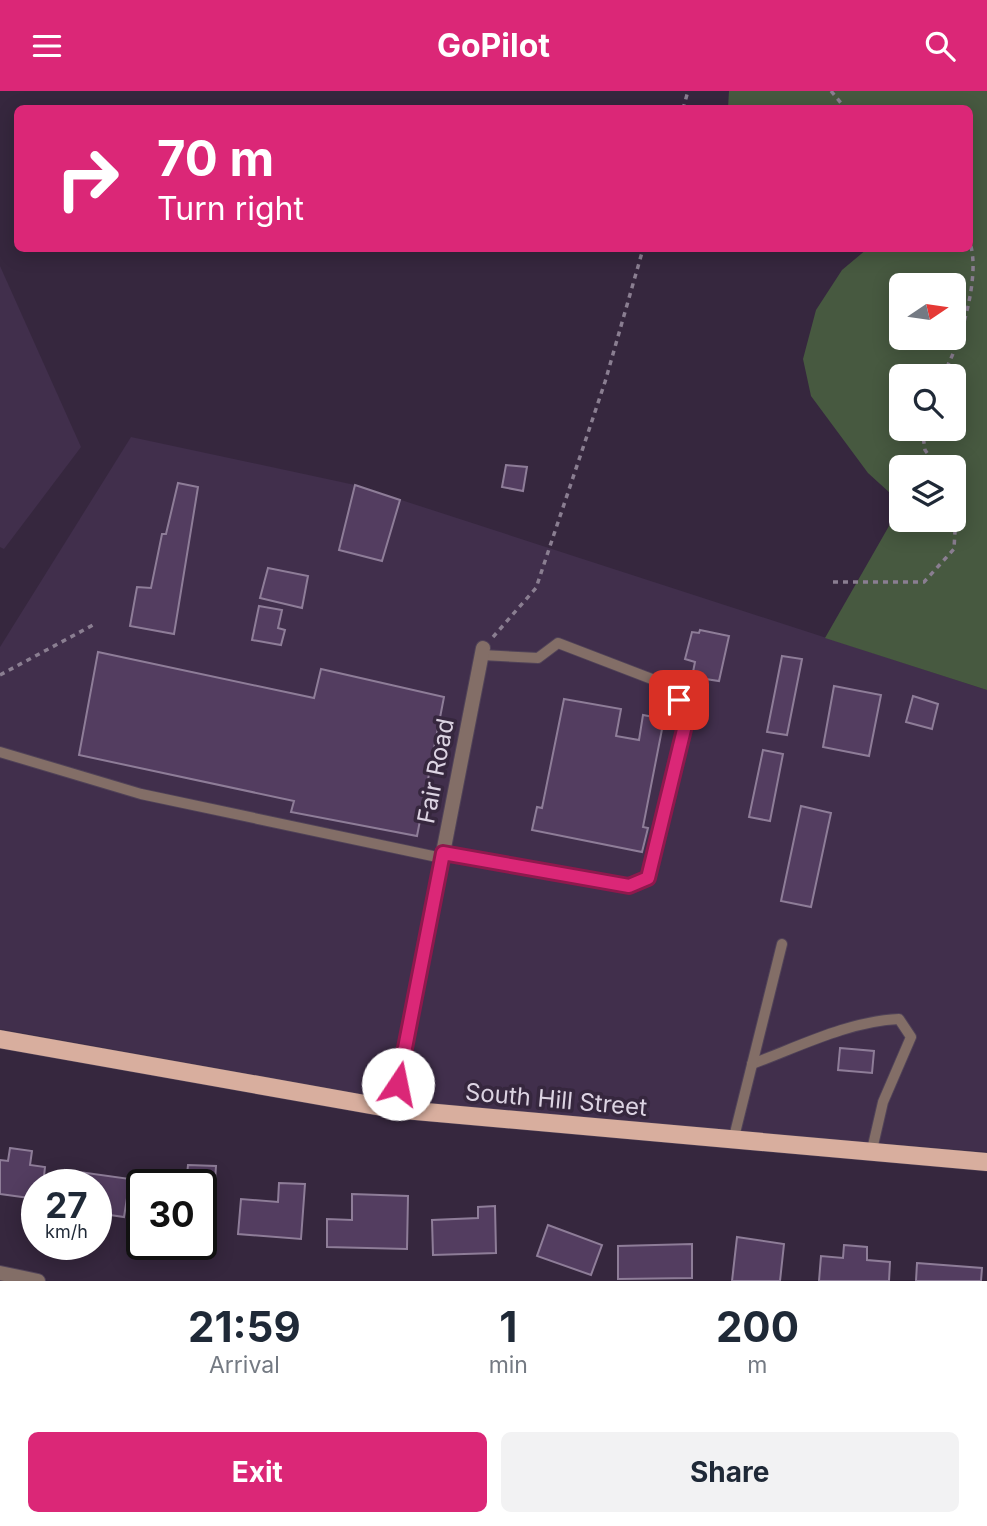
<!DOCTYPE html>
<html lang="en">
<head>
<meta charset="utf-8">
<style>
  body { margin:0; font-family:Inter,sans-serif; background:#f2f2f3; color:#1f2937; height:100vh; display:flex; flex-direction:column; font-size:26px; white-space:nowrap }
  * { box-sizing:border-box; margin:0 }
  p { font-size:23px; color:#747a83 }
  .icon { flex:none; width:38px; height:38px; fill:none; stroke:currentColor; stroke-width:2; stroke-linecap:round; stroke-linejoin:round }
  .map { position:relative; height:1190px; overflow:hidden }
  .panel { display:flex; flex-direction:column; background:#fff; flex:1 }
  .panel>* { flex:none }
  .banner { position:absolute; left:14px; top:14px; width:959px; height:147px; border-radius:10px; box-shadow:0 4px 18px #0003; background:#db2777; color:#fff; overflow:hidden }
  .needle { width:46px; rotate:77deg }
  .controls { position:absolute; left:889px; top:182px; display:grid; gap:14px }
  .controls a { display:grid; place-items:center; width:77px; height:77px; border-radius:10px; background:#fff; box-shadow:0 4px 18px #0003; font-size:35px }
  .speed { position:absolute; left:21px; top:1078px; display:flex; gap:14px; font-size:35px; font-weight:700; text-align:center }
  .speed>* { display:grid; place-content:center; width:91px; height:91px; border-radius:50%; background:#fff; box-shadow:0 4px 18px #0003; line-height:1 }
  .speed small { font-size:18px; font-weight:400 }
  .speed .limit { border:4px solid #111; border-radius:10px; background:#fff; color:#111 }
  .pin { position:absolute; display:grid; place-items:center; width:60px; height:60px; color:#fff; margin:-30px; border-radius:14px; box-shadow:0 4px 10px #0006 }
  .me { position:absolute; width:77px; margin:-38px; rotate:11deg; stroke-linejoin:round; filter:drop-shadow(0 0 5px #0008) }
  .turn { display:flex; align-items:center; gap:24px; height:147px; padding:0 28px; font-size:32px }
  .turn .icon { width:91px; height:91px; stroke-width:2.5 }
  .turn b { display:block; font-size:49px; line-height:60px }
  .eta { display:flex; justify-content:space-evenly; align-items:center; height:119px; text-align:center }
  .eta b { font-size:42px; font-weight:700; line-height:49px }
  .primary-button { display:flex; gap:14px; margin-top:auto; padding:14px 28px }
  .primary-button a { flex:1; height:80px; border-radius:10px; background:#db2777; color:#fff; font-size:28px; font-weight:700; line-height:80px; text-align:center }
  .primary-button a+a { background:#f2f2f3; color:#1f2937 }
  header { display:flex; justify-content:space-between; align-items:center; height:91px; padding:0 28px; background:#db2777; color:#fff; font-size:32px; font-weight:700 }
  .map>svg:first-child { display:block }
  .built { fill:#412f4c }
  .green { fill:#475940; fill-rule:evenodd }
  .building { fill:#533d60; stroke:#8e7d98; stroke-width:2 }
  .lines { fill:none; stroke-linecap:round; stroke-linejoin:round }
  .service-casing { stroke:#514358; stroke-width:12 }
  .minor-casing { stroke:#514358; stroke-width:16 }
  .primary-casing { stroke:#514358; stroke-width:19 }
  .path { stroke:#8a7e91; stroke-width:3.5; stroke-dasharray:5 5; stroke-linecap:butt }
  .service { stroke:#836e67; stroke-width:10 }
  .minor { stroke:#836e67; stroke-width:14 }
  .primary { stroke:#d8ae9e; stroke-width:18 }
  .route-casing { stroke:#8e194d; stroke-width:18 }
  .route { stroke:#db2777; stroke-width:12 }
  .labels { text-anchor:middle; stroke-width:7; stroke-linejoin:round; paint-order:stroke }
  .street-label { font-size:24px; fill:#dcd3e2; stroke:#36273e }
</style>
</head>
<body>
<header><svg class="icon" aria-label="menu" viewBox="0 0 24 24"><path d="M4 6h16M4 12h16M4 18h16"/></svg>GoPilot<svg class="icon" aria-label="search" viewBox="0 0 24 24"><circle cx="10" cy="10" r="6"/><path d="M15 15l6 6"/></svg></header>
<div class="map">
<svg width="987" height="1190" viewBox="0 0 987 1190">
  <rect width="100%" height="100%" fill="#36273e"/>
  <g class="built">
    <polygon points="0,175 81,356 4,458 0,456"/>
    <polygon points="131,346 355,394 987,599 987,1061 423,1014 0,938 0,556"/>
  </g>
  <path class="green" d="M729,0H987V599L825,547L901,414V429H954V376H901V412L868,382L811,305L803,268L816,219L842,179L867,158H970V18L728,17ZM901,194H954V247H901ZM901,285H954V338H901Z"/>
  <g class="building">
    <polygon points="506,374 527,376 523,400 502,396"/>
    <polygon points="178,392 198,396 174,543 130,535 137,496 151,497 162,443 166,443"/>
    <polygon points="355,394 400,409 382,470 339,459"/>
    <polygon points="268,477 308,485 302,517 260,507"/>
    <polygon points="259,515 282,519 278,537 285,539 281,554 252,549"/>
    <polygon points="700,539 729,545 719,590 692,586 695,571 685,568 692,541 699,542"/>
    <polygon points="98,561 314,607 321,578 444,606 417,745 291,721 294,710 79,664"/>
    <polygon points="782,565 802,568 787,644 767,641"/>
    <polygon points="834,595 881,604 869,665 823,656"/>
    <polygon points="913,605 938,613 932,638 906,631"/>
    <polygon points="564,608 621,618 616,645 639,649 643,624 664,628 643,736 648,737 642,761 532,739 537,716 542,717"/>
    <polygon points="763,659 783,663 770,730 749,726"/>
    <polygon points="801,715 831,722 811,816 781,810"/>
    <polygon points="840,957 874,960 872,982 838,979"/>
    <polygon points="10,1057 32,1060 30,1074 45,1076 43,1094 37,1094 37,1108 0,1103 0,1069 8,1070"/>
    <polygon points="188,1074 216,1075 212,1135 201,1134 201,1094 186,1094"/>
    <polygon points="65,1079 130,1088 124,1126 96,1122 96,1094 63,1094"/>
    <polygon points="279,1092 305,1093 301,1148 238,1143 241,1108 278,1111"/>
    <polygon points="352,1103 408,1105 407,1158 327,1156 327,1128 352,1129"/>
    <polygon points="495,1115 496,1162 433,1164 432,1129 478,1127 478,1116"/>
    <polygon points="548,1134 602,1154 591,1184 537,1165"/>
    <polygon points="737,1146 784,1153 780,1190 732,1190"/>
    <polygon points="692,1153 692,1187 618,1188 618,1155"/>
    <polygon points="844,1154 867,1156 867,1169 890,1171 889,1190 819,1190 821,1165 843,1167"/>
    <polygon points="917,1172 982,1177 981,1190 916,1190"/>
  </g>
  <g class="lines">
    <defs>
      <g id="service">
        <polyline points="0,661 141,703 442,767"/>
        <polyline points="443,762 630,795 648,787 688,622 670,595 558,552 538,567 482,564"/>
        <path d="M752,973C798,956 849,930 899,928L911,946L883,1011L871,1063"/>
        <polyline points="733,1050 782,853"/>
      </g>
      <g id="minor">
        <polyline points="393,1018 483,557"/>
        <polyline points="0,1182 38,1190"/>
      </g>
      <polyline id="primary" points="0,948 393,1018 987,1071"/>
    </defs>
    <use href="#service" class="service-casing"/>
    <use href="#minor" class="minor-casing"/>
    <use href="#primary" class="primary-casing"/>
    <g class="path">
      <polyline points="831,0 846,18"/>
      <polyline points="683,18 688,0"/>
      <path d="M942,285C960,255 981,186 970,152"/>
      <polyline points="922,338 925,359 937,376"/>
      <polyline points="833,491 924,491 954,458 957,404 954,400"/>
      <polyline points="493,546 536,497 605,291 643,158"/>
      <polyline points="0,584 93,534"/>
    </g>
    <use href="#service" class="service"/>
    <use href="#minor" class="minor"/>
    <use href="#primary" class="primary"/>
  </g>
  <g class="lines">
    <defs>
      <polyline id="route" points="398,993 443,762 629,795 648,787 688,622 679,609"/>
    </defs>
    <use href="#route" class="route-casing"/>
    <use href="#route" class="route"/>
  </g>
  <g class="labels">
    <g class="street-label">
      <text transform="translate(436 680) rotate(-79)" y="8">Fair Road</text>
      <text transform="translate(556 1009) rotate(5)" y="8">South Hill Street</text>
    </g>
  </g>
</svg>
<div class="controls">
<a><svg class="needle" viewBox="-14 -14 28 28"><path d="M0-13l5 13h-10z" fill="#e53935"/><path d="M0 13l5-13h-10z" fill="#747a83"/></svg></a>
<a><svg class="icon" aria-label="search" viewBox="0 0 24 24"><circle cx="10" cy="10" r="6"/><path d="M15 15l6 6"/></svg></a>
<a><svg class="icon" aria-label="layers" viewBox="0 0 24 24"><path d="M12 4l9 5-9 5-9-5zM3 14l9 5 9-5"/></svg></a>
</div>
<div class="speed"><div>27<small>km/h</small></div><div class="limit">30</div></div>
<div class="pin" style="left:679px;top:609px;background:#d93025"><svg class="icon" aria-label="arrive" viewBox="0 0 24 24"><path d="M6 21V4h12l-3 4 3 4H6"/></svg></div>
<svg class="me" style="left:398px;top:993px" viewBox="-20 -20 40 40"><circle r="19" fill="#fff"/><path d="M0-13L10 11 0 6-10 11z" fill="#db2777"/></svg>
<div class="banner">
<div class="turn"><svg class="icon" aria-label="right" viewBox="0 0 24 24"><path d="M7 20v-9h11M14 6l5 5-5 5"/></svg><div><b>70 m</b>Turn right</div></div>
</div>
</div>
<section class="panel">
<div class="eta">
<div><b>21:59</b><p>Arrival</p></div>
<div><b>1</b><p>min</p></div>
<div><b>200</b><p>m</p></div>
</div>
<div class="primary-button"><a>Exit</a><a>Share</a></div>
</section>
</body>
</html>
